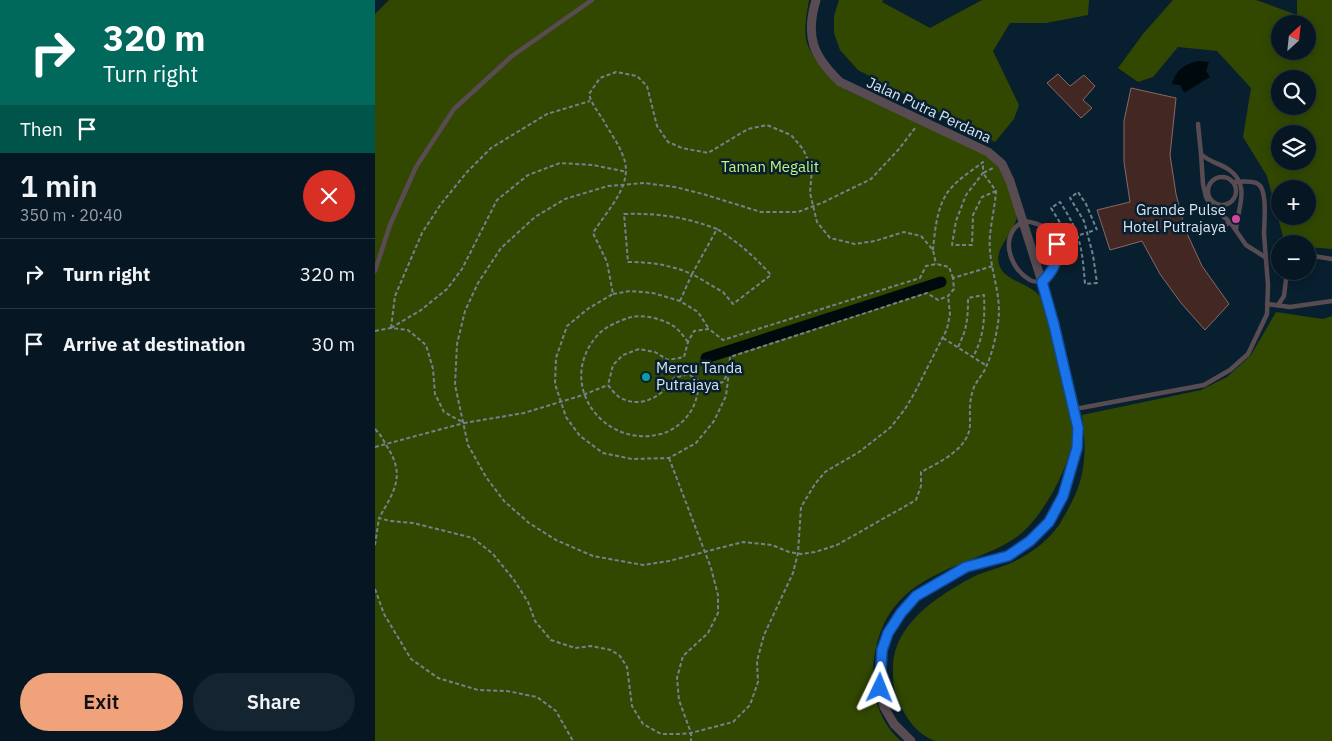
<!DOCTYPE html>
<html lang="en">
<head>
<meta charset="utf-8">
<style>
  body { margin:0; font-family:"IBM Plex Sans",sans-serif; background:#142430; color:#f1f3f6; height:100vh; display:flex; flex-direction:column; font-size:19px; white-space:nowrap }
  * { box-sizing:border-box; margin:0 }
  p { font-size:16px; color:#989fa6 }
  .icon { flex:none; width:28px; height:28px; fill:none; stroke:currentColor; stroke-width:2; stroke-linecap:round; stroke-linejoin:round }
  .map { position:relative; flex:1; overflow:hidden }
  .drawer { display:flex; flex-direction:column; background:#061723; width:375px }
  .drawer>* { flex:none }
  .banner { background:#00695c; color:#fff; overflow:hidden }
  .needle { width:32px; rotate:27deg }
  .tools { position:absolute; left:896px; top:15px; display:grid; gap:10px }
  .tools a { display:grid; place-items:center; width:45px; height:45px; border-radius:50%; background:#061723; box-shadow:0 2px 12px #0003,0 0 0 1px #273641; font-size:25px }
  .pin { position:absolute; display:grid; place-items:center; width:42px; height:42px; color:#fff; margin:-21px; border-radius:10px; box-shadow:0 2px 8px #0006 }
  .me { position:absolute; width:55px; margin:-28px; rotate:2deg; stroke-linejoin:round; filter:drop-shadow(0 0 4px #0008) }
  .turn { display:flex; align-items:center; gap:18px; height:105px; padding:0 20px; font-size:22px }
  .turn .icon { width:65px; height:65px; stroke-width:2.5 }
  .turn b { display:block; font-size:35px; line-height:42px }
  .then { display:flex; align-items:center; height:48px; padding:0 20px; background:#0003; gap:10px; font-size:19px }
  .round { display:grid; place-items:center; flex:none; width:52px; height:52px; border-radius:26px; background:#142430 }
  .head { display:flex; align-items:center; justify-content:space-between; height:85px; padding:0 20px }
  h1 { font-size:30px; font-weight:600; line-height:38px }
  .cta { display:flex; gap:10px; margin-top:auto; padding:10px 20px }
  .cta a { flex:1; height:58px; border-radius:30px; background:#f0a27b; color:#111; font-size:20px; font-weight:600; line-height:58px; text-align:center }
  .cta a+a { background:#142430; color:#f1f3f6 }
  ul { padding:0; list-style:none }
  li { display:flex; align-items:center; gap:15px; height:70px; padding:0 20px; border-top:1px solid #273641 }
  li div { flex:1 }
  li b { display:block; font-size:19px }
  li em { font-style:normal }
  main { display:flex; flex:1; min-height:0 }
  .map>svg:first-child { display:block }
  .green { fill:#324800; fill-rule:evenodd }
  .water { fill:#000a0d }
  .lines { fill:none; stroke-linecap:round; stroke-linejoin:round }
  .canal { stroke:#000a0d; stroke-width:11 }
  .building { fill:#422723; stroke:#896863 }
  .path { stroke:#718391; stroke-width:2; stroke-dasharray:4 2.5; stroke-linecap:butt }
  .service { stroke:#584c52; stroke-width:4.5 }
  .minor { stroke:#584c52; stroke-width:9 }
  .service-bridge { stroke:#584c52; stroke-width:4.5 }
  .route-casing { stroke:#114b97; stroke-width:12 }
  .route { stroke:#1a73e8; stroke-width:9 }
  .hotel-dot { fill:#d1479c; stroke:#081f2f; stroke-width:2 }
  .culture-dot { fill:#0f9aa8; stroke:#081f2f; stroke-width:2 }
  .labels { text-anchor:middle; stroke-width:5; stroke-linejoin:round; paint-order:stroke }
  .street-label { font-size:15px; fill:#d8e5f1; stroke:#081f2f }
  .park-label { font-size:15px; fill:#c4f27b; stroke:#081f2f }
  .poi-label { font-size:15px; fill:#d8e5f1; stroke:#081f2f; text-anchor:end }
</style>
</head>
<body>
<main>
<section class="drawer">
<div class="banner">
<div class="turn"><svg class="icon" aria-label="right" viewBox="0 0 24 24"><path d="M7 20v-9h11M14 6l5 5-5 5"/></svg><div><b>320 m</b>Turn right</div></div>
<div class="then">Then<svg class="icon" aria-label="arrive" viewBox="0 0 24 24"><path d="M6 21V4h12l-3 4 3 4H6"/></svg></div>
</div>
<div class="head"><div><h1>1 min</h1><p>350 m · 20:40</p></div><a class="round" style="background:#d93025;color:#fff"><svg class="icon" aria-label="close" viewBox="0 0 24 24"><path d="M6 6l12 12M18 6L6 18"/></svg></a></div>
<ul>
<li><svg class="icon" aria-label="right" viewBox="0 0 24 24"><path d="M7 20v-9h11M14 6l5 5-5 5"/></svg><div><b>Turn right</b></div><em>320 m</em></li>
<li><svg class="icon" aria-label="arrive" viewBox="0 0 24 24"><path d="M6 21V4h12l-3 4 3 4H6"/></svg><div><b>Arrive at destination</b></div><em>30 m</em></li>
</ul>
<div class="cta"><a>Exit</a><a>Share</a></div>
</section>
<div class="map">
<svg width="957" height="741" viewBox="0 0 957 741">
  <rect width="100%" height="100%" fill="#081f2f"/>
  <g class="green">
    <path d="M14,0H434C432,12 429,27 431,39C435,58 456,78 471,90L599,147C605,151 613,154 618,160C630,173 646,203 641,221C636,237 616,251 626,269C631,279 654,285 663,294C675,308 698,412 698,433C697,463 672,508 651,529C636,544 614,552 595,560C538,582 503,604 498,670C496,695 506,724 526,741H0V14Z"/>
    <polygon points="464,0 508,0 507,2 555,28 607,0 714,0 713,15 671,23 635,23 618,51 644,105 639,119 620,142 483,70 465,50 459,33 459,16"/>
    <path d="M798,0H881L922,15V0H957V249L933,247L932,244H910L892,176L868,137L876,88L842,51L803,47L778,77L763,82L743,68L768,34ZM905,24H932V51H905ZM905,79H932V106H905ZM905,134H932V161H905ZM905,189H932V216H905Z"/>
    <path d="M901,312L948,319L957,316V741H560C540,733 530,717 522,697C518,689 518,680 518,671C516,626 561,597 596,578C611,570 628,568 642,560C656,553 671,542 681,529C685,525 687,519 691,513C711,479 712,454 707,415L826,390L852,377L876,355Z"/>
  </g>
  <path class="water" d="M824,61L834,62L831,71L835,77L809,93L805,85L797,84C802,69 809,64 824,61Z"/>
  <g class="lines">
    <polyline class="canal" points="331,358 566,282"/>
  </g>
  <g class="building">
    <polygon points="683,74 695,86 709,75 720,86 708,100 717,108 706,118 672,83"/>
    <polygon points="756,88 801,98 795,155 801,194 810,229 827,266 854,304 830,330 806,303 785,274 767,241 735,250 722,210 755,202 749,162 749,121"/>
  </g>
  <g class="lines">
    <g class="path">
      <path d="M540,128L524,149L496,179L449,202L423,212H386L328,194L300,187L269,183L233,186L190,199L160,217L126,248L103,283L90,311L82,344L80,385L93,445L111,477L129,501L154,523L181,540L218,556L268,565L294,561L368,542L397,545L414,552L426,554L440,552L462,545L541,500L546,486V472C565,462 595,448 595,424C595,411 594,402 598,390C600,382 608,375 611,367C617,354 621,337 623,323C627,298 617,275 615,251C613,232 620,210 621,191L608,173L618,168"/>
      <path d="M249,214C284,213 310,217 342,229L317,274C295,265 276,262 253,262Z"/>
      <polyline points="714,232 720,230"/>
      <polyline points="705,235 710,233"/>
      <polyline points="695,238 701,236"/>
      <path d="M693,240L689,229L676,208L685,202C706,234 707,248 710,284L722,283L718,255L709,221L695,198L703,192L711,204L722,230"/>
      <path d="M558,250C560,230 562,202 577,187C586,177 598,170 608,162V173L591,195L581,221L577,245H597L598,215L607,197L621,191"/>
      <path d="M578,278L574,267L561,264L551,266L545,278L348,340L334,329L319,331L313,342L309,357L293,360L280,352L264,349L248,355L238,365L233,385C236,389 240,394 244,397C266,410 288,396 299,378L314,374C327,384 332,387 348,382L354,371L355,357L552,293L563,300L573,296L579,289L578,278L618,266"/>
      <polyline points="238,294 255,291 278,293 305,301 323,312 334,329"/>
      <path d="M305,301L317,274L348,292L358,304L396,275C380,257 363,242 342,229"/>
      <polyline points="16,328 20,296 47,233 66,204 92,172 116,148 172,114 215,101"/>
      <polyline points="16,328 46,310 72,289 87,269 122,200 153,175 185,163 218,165 252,172"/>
      <polyline points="0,331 16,328 33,330 51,345 58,369 60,394 69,412 89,423 149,413 208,395 233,385"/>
      <polyline points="568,338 612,366"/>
      <path d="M313,342C309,337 305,331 300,327C289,319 266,313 253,318C242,322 229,327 221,337C181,385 229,449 286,434C299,431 314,418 319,405C322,398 323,390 325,383"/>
      <path d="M583,347C592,329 593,319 593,298L609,295C610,318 609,337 598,357"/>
      <path d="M354,371L351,396L339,421L321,443L294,458L257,459L228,453L205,436L191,417L180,384L181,358L192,326L214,308L238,294L232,262L218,233C232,210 260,184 248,156C244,145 237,135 231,125C226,115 217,106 214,94L225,78L241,72L262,76L272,86L282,126L293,142L307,148L333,153L373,129L392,125L416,135L428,149L437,169L435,193L442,222L455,238L480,244L500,241L529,232L546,236L558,250L561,264"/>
      <path d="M0,429C5,434 8,439 11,445C31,475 20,490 4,518L15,521L38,523L98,538L118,554L139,580L153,602L160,621L176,640L200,648L216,646L236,650L245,656L252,667L257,706L268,724L286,734H304L316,733L358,722L375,705L383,682L382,661L389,635L418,573L423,553L426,507L440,484L450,472L484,452L516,427L530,409L539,394L572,329L575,314L573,296"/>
      <polyline points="0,447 89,423"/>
      <polyline points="294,458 336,568 343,595 343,613 333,633 308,656 302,678 304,700 316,733 316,741"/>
      <polyline points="0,545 4,518"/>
      <polyline points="0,589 9,614 36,659 63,678 103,690 132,691 162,697 181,711 198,741"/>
    </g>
    <g class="service">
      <polyline points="823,124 826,154"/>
      <circle cx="847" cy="191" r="14"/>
      <path d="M648,221C686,224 692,257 667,282C664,282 658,282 655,280C638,270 627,246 639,229C641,226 646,223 648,221Z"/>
      <path d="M861,230C862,209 877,185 853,169C844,163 834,162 826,154L828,184L831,197L835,205L855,222L871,245L890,257"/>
      <polyline points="827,232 842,229 856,222"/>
      <polyline points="932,255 957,259"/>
      <polyline points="0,271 15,225 41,167 79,109 137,56 217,0"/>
      <polyline points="892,304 915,307 957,301"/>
      <polyline points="903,305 909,296 912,271"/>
      <polyline points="700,409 829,385 855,370 873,354 892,314 893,285 889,234"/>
    </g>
    <path class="minor" d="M441,0C430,37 438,56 465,82L613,152L627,164L635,181L667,282L700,409L703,427L702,448L688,496L674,522L655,541L633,556L591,567L541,596L526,613L513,633L507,650L505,688L509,707L519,724L536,741"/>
    <path class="service-bridge" d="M859,182C866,182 877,180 883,184C893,190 889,223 889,234"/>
  </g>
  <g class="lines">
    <defs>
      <path id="route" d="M505,688L507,650L513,633L526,613L541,596L591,567L633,556L655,541L674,522L688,496L702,448L703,428L679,325L667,282C680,269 682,262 682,244"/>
    </defs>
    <use href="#route" class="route-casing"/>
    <use href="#route" class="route"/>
  </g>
  <circle class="hotel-dot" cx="861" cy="219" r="5"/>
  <circle class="culture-dot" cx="271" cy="377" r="5"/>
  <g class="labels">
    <g class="street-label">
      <text transform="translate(554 110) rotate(25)" y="5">Jalan Putra Perdana</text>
    </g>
    <g class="park-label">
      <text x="395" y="172">Taman Megalit</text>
    </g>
    <g class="poi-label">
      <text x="851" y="215">Grande Pulse<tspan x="851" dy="17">Hotel Putrajaya</tspan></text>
      <text x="281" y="373" text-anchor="start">Mercu Tanda<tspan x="281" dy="17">Putrajaya</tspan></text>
    </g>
  </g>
</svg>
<div class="tools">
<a><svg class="needle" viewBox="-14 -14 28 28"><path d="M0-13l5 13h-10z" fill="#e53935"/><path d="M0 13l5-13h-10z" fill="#989fa6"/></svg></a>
<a><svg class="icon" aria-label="search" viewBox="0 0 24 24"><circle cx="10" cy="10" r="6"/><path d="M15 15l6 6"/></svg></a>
<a><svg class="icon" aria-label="layers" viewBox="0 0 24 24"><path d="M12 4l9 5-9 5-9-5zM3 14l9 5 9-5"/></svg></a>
<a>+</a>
<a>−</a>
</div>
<div class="pin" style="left:682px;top:244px;background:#d93025"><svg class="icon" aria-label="arrive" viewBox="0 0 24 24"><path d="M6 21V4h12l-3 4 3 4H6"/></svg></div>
<svg class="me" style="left:505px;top:688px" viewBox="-20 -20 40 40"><path d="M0-17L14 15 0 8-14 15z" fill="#1a73e8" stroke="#fff" stroke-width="4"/></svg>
</div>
</main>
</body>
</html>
